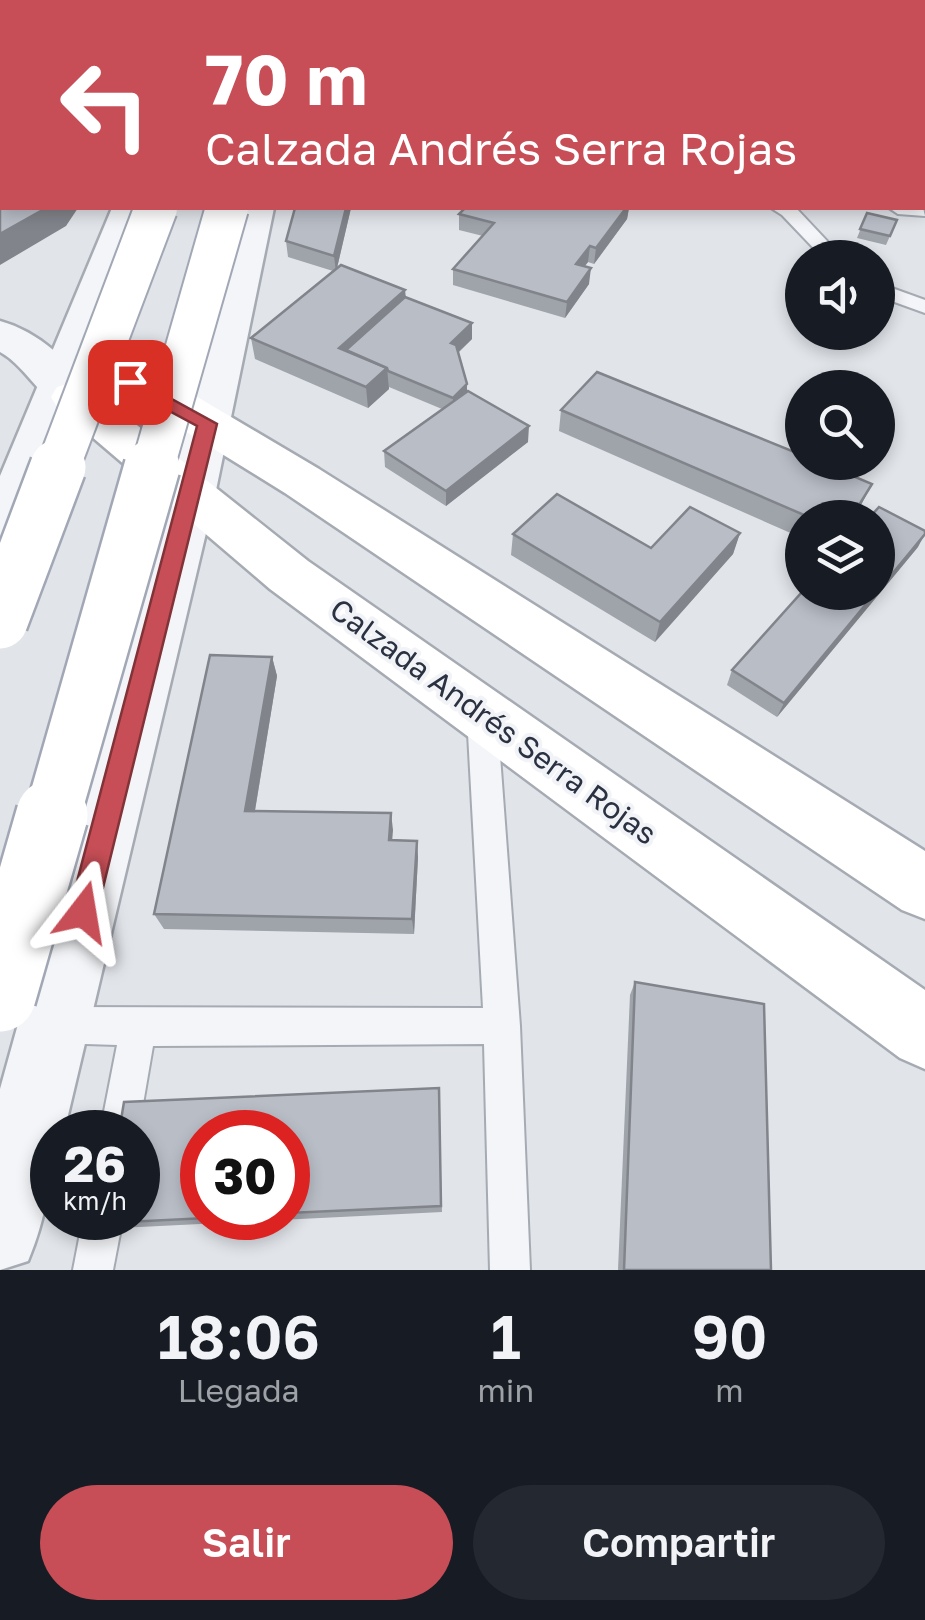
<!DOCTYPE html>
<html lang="es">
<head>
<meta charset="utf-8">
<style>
  body { margin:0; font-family:"Golos Text",sans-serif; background:#242831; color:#f1f3f6; height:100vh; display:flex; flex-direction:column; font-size:38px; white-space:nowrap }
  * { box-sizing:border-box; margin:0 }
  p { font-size:32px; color:#9ea1a6 }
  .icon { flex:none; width:55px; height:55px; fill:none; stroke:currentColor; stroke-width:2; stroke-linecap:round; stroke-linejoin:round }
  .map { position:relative; height:1270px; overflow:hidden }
  .side { display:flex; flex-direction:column; background:#171b24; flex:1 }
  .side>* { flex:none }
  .guide { position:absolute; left:0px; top:0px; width:925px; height:210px; box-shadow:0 5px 15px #0003; background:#c74e56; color:#fff; overflow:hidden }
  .tools { position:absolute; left:785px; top:240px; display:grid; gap:20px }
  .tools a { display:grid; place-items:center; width:110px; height:110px; border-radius:50%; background:#171b24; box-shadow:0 5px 15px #0003; font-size:50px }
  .speed { position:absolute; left:30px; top:1110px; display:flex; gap:20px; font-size:50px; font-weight:700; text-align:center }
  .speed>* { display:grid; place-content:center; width:130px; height:130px; border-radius:50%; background:#171b24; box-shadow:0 5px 15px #0003; line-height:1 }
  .speed small { font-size:25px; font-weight:400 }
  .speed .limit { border:15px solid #d22; background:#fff; color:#111 }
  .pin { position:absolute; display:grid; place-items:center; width:85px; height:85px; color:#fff; margin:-42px; border-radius:20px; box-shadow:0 5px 15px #0006 }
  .me { position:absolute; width:110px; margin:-55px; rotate:14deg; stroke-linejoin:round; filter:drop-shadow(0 0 8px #0008) }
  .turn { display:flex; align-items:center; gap:35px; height:210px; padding:0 40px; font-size:45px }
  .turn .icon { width:130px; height:130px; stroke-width:2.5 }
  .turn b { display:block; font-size:70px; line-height:85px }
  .eta { display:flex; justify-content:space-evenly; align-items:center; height:170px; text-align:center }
  .eta b { font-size:60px; font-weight:600; line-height:70px }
  .action { display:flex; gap:20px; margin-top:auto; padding:20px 40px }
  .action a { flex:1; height:115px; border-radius:60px; background:#c74e56; color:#fff; font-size:40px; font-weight:600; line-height:115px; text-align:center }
  .action a+a { background:#242831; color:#f1f3f6 }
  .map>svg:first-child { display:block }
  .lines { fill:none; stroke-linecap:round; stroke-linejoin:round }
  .service-casing { stroke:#a6abb3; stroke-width:4 }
  .minor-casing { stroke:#a6abb3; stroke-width:5 }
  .tertiary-casing { stroke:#a6abb3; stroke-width:5 }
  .secondary-casing { stroke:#a6abb3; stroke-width:5 }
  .primary-casing { stroke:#a1a7b4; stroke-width:60 }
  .service { fill:#f4f5f8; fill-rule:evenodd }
  .minor { fill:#f4f5f8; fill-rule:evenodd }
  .tertiary { fill:#f4f5f8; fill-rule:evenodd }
  .secondary { fill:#fff; fill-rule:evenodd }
  .primary { stroke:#fff; stroke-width:55 }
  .primary-bridge-far2-casing { stroke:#a1a7b4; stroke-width:46; stroke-linecap:butt }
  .primary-bridge-far1-casing { stroke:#a1a7b4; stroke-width:60; stroke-linecap:butt }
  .primary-bridge-casing { stroke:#a1a7b4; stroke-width:76; stroke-linecap:butt }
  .primary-bridge-far2 { stroke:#fff; stroke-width:42 }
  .primary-bridge-far1 { stroke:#fff; stroke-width:55 }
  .primary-bridge { stroke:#fff; stroke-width:71 }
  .wall { fill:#9fa3aa; fill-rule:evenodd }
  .shaded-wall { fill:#82848b }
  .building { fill:#b9bdc6; stroke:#82848b; stroke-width:2.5 }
  .route { fill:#c74e56; stroke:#813338; stroke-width:2.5 }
  .labels { text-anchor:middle; stroke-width:8; stroke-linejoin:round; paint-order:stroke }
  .street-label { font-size:30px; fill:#2a3140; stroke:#f1f3f7 }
</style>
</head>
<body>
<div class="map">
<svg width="925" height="1270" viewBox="0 0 925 1270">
  <rect width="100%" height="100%" fill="#e1e4e9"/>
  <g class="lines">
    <defs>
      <g id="service">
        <polygon points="383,0 398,0 399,2 385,2"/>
        <polygon points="922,204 925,216 898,214 889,208 922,208"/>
        <polygon points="771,208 796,208 843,258 823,258 782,215"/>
        <polygon points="878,283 925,300 925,313 878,296"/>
        <polygon points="482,703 492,706 497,715 520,1026 530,1270 490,1270 484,1044 153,1046 138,1133 100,1132 117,1045 54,1043 41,1038 36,1025 41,1012 54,1007 483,1008 467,715 472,706"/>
        <polygon points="83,1218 123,1218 113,1270 73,1270"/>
      </g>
      <g id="minor">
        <polygon points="925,82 925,105 922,106 922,83"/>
        <polygon points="112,208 148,208 25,537 18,550 0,556 0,476"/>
        <path d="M238,208H274L215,495L64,1132H52C52,1179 46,1218 28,1261L0,1270V1089L165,495Z"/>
      </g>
      <path id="tertiary" d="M0,321C38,331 74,364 95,397L89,407C46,419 33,370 0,352Z"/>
      <g id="secondary">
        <polygon points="105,356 194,395 319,469 925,851 925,919 902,910 285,493 162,417 90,380 83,370 90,360"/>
        <polygon points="73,382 89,387 308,561 925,990 925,1069 900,1058 270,589 57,407 51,397 57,387"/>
      </g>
      <g id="primary">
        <polyline points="233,2 234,0"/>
        <polyline points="286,2 287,0"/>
      </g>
    </defs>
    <use href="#service" class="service-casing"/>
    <use href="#minor" class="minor-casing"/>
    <use href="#tertiary" class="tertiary-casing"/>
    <use href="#secondary" class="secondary-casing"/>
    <use href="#primary" class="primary-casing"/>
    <use href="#service" class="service"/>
    <use href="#minor" class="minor"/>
    <use href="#tertiary" class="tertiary"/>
    <use href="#secondary" class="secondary"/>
    <use href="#primary" class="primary"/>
    <defs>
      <g id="primary-bridge-far2">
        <polyline points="57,470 156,208"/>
        <polyline points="152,470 227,208"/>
      </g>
      <g id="primary-bridge-far1">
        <polyline points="0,621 58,467"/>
        <polyline points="52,817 152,467"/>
      </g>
      <polyline id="primary-bridge" points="0,996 52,815"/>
    </defs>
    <use href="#primary-bridge-far2" class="primary-bridge-far2-casing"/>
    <use href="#primary-bridge-far1" class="primary-bridge-far1-casing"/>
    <use href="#primary-bridge" class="primary-bridge-casing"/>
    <use href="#primary-bridge-far2" class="primary-bridge-far2"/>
    <use href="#primary-bridge-far1" class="primary-bridge-far1"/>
    <use href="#primary-bridge" class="primary-bridge"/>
  </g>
  <g class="wall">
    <polygon points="473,0 591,0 588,2 482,2"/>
    <polygon points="922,135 925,136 925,191 922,190"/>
    <polygon points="295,208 351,208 337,268 405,290 406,298 472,323 472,339 458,353 467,384 467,391 528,442 446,506 385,467 384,451 442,409 389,387 389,389 368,408 255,359 251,338 333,271 288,257 286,241"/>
    <polygon points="465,208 629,208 627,219 594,264 588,262 584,267 589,284 565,318 453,285 453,269 483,236 459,230 459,214"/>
    <polygon points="867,213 897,220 886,245 857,238"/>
    <polygon points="561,410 872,484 854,518 802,518 802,538 559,431"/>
    <polygon points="740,533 733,554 655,642 511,555 513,534 651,548"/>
    <polygon points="918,547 777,717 727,685 732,670"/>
    <polygon points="272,657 277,676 255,811 391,813 392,840 418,857 414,934 164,929 154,914"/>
    <polygon points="635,982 771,1270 618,1270 630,995"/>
    <path d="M439,1088L442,1212L119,1228L106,1223V1218H138V1132H119L124,1102ZM202,1132H288V1218H202Z"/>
  </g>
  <g class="shaded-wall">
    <polygon points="46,208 78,208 66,226 0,265 0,234"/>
    <polygon points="346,208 351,208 336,272 334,256"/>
    <polygon points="626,208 629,208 627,219 594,264 596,248"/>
    <polygon points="590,246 588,262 574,280 576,264"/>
    <polygon points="591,268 589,284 565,318 567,302"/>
    <polygon points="405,290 406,311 355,357 339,348"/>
    <polygon points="472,323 472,339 451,359 451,343"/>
    <polygon points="387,368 389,389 368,408 366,387"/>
    <polygon points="467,384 467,400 453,414 453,398"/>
    <polygon points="529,426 528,442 446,506 446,491"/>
    <polygon points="872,484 854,518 851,518"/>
    <polygon points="740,533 733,554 655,642 660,622"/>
    <polygon points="925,534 918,547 777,717 784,703"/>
    <polygon points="272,657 277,676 252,828 245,811"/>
    <polygon points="391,813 393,830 391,856 389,840"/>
    <polygon points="417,841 418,857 414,934 412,919"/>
  </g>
  <g class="building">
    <polygon points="498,0 551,0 559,2 505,2"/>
    <polygon points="617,0 667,0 681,2 615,2"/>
    <polygon points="704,0 785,1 805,0 803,2 701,2"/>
    <polygon points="2,20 2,37 0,36 0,21"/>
    <polygon points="0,37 2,38 2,53 0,54"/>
    <polygon points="0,68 2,68 2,109 0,108"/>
    <polygon points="0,125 2,126 2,208 46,208 0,234"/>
    <polygon points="922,135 925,136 925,154 922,154"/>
    <rect x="922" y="162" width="3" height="20"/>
    <polygon points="295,208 346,208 334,256 286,241"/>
    <polygon points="465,208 626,208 596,248 590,246 576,264 591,268 567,302 453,269 494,223 459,214"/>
    <polygon points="867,213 897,220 890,236 860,229"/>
    <polygon points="341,265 405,290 339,348 387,368 366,387 251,338"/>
    <polygon points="405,297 472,323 451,343 456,345 467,384 453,398 388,371 387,368 346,350"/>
    <polygon points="597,372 802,455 802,462 820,462 872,484 851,518 811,518 561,410"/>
    <polygon points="468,391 529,426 446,491 384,451"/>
    <polygon points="557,494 651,548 690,507 740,533 660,622 513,534"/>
    <polygon points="879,507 925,531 925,534 878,591 878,518 869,518"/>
    <polygon points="802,592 876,592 784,703 732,670"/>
    <polygon points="210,655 272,657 245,811 391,813 389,840 417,841 412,919 154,914"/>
    <polygon points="635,982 764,1004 771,1270 624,1270"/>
    <polygon points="439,1088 441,1206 288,1213 288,1132 202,1132 202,1218 207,1218 106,1223 106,1218 138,1218 138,1132 119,1132 124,1102"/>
  </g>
  <polygon class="route" points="130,376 217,424 97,912 93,921 83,925 73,921 69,912 197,426 123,386 120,382"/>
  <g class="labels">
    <g class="street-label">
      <text transform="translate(493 722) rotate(36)" y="10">Calzada Andrés Serra Rojas</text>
    </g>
  </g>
</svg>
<div class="tools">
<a><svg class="icon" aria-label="sound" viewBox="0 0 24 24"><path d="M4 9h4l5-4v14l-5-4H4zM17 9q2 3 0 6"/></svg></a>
<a><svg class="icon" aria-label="search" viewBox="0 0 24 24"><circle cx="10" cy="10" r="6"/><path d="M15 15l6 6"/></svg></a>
<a><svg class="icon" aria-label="layers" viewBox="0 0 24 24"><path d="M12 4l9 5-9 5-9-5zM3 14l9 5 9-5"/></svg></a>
</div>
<div class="speed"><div>26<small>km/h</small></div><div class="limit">30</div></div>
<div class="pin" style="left:130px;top:382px;background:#d93025"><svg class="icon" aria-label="arrive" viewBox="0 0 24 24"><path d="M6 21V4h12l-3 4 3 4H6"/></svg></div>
<svg class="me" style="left:83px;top:912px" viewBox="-20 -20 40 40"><path d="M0-17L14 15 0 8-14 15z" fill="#c74e56" stroke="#fff" stroke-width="4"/></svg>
<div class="guide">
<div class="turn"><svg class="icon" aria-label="left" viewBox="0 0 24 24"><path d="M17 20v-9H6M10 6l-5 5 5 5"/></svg><div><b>70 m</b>Calzada Andrés Serra Rojas</div></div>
</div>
</div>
<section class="side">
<div class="eta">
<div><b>18:06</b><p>Llegada</p></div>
<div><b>1</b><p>min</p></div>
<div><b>90</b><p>m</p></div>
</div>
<div class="action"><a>Salir</a><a>Compartir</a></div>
</section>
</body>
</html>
